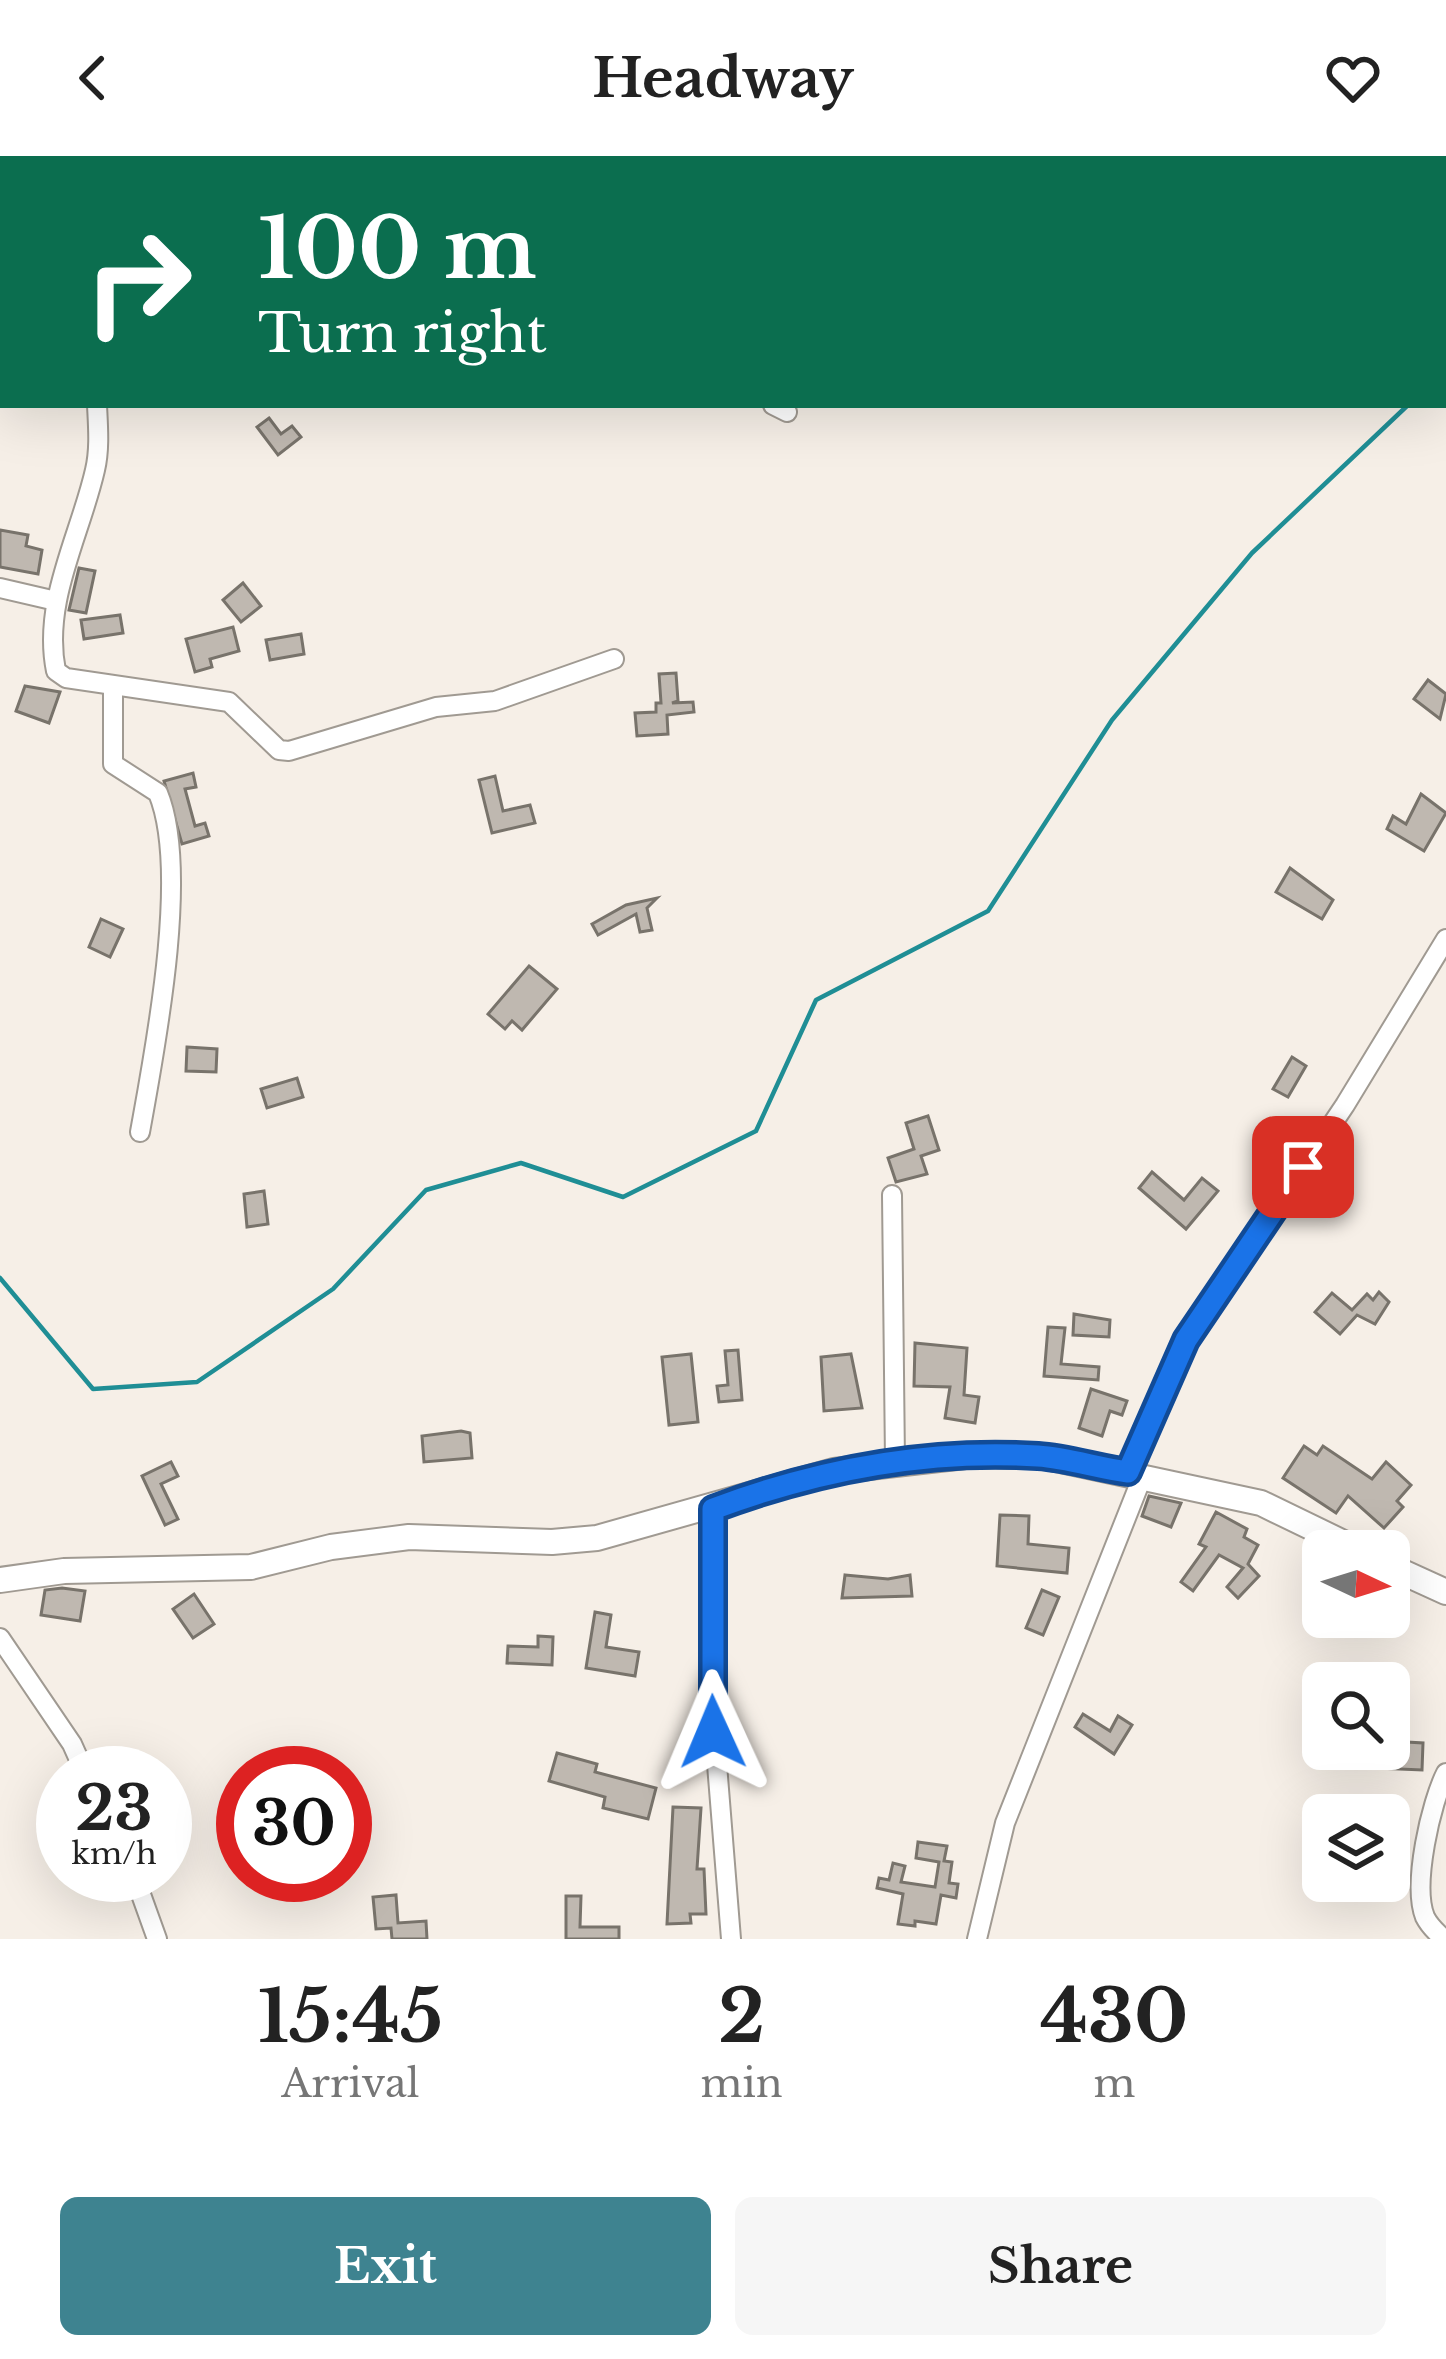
<!DOCTYPE html>
<html lang="en">
<head>
<meta charset="utf-8">
<style>
  body { margin:0; font-family:"Libre Baskerville",serif; background:#f6f6f6; color:#222; height:100vh; display:flex; flex-direction:column; font-size:45px; white-space:nowrap }
  * { box-sizing:border-box; margin:0 }
  p { font-size:39px; color:#767676 }
  .icon { flex:none; width:66px; height:66px; fill:none; stroke:currentColor; stroke-width:2; stroke-linecap:round; stroke-linejoin:round }
  .map { position:relative; height:1783px; overflow:hidden }
  .side { display:flex; flex-direction:column; background:#fff; flex:1 }
  .side>* { flex:none }
  .banner { position:absolute; left:0px; top:0px; width:1446px; height:252px; box-shadow:0 12px 48px #0002; background:#0b6e4f; color:#fff; overflow:hidden }
  .needle { width:78px; rotate:94deg }
  .buttons { position:absolute; left:1302px; top:1374px; display:grid; gap:24px }
  .buttons a { display:grid; place-items:center; width:108px; height:108px; border-radius:18px; background:#fff; box-shadow:0 12px 48px #0002; font-size:60px }
  .speed { position:absolute; left:36px; top:1590px; display:flex; gap:24px; font-size:60px; font-weight:700; text-align:center }
  .speed>* { display:grid; place-content:center; width:156px; height:156px; border-radius:50%; background:#fff; box-shadow:0 12px 48px #0002; line-height:1 }
  .speed small { font-size:30px; font-weight:400 }
  .speed .limit { border:18px solid #d22; background:#fff; color:#111 }
  .pin { position:absolute; display:grid; place-items:center; width:102px; height:102px; color:#fff; margin:-51px; border-radius:24px; box-shadow:0 6px 18px #0006 }
  .me { position:absolute; width:132px; margin:-66px; rotate:359deg; stroke-linejoin:round; filter:drop-shadow(0 0 9px #0008) }
  .turn { display:flex; align-items:center; gap:42px; height:252px; padding:0 60px; font-size:54px }
  .turn .icon { width:156px; height:156px; stroke-width:2.5 }
  .turn b { display:block; font-size:84px; line-height:102px }
  .eta { display:flex; justify-content:space-evenly; align-items:center; height:204px; text-align:center }
  .eta b { font-size:72px; font-weight:800; line-height:84px }
  .button { display:flex; gap:24px; margin-top:auto; padding:24px 60px }
  .button a { flex:1; height:138px; border-radius:18px; background:#3e8390; color:#fff; font-size:48px; font-weight:800; line-height:138px; text-align:center }
  .button a+a { background:#f6f6f6; color:#222 }
  header { display:flex; justify-content:space-between; align-items:center; height:156px; padding:0 60px; background:#fff; font-size:54px; font-weight:800 }
  .map>svg:first-child { display:block }
  .lines { fill:none; stroke-linecap:round; stroke-linejoin:round }
  .stream { stroke:#1f8e95; stroke-width:4.5 }
  .building { fill:#bfb8b0; stroke:#78736b; stroke-width:3 }
  .minor-casing { stroke:#a09a92; stroke-width:22 }
  .tertiary-casing { stroke:#a09a92; stroke-width:28 }
  .minor { stroke:#fff; stroke-width:18 }
  .tertiary { stroke:#fff; stroke-width:24 }
  .route-casing { stroke:#114b97; stroke-width:30 }
  .route { stroke:#1a73e8; stroke-width:21 }
</style>
</head>
<body>
<header><svg class="icon" aria-label="back" viewBox="0 0 24 24"><path d="M15 5l-7 7 7 7"/></svg>Headway<svg class="icon" aria-label="heart" viewBox="0 0 24 24"><path d="M12 20l-8-8c-3-5 5-10 8-4 3-6 11-1 8 4z"/></svg></header>
<div class="map">
<svg width="1446" height="1783" viewBox="0 0 1446 1783">
  <rect width="100%" height="100%" fill="#f6efe7"/>
  <g class="lines">
    <g class="stream">
      <polyline points="1443,229 1446,228"/>
      <polyline points="0,1122 93,1233 197,1226 333,1133 426,1034 521,1007 623,1041 756,975 816,844 988,755 1112,564 1252,397 1408,249"/>
    </g>
  </g>
  <g class="building">
    <polygon points="269,262 281,278 292,270 301,281 278,299 257,271"/>
    <polygon points="0,374 28,379 26,390 42,394 38,418 0,411"/>
    <polygon points="79,412 95,415 86,457 69,454"/>
    <polygon points="243,427 261,450 241,466 223,444"/>
    <polygon points="120,459 123,477 84,483 81,464"/>
    <polygon points="233,471 239,495 210,503 212,511 195,516 186,483"/>
    <polygon points="301,478 304,498 270,504 266,484"/>
    <polygon points="676,517 678,545 672,547 693,546 694,556 667,559 668,578 637,580 635,557 656,556 656,547 661,547 659,518"/>
    <polygon points="1428,524 1446,538 1440,563 1414,543"/>
    <polygon points="25,530 60,536 49,567 16,555"/>
    <polygon points="193,617 196,631 185,633 195,670 205,667 209,680 182,688 164,625"/>
    <polygon points="495,620 503,655 530,649 535,667 492,677 479,624"/>
    <polygon points="1421,638 1446,657 1424,695 1387,673 1393,660 1406,668"/>
    <polygon points="1290,712 1333,744 1322,763 1276,736"/>
    <polygon points="657,742 647,752 652,774 640,776 636,758 598,779 592,768 626,749"/>
    <polygon points="101,763 123,773 110,801 89,791"/>
    <polygon points="529,810 557,833 522,874 512,865 505,873 488,858"/>
    <polygon points="187,891 217,893 216,916 186,915"/>
    <polygon points="1292,901 1306,910 1288,941 1273,933"/>
    <polygon points="297,922 303,941 267,952 261,933"/>
    <polygon points="928,960 939,994 921,1000 927,1018 896,1026 888,1002 914,993 906,967"/>
    <polygon points="1152,1016 1184,1044 1202,1022 1218,1035 1186,1073 1139,1032"/>
    <polygon points="264,1035 268,1068 247,1071 244,1038"/>
    <polygon points="1379,1136 1389,1146 1375,1168 1357,1159 1340,1178 1315,1156 1332,1137 1352,1154 1367,1138 1373,1144"/>
    <polygon points="1074,1158 1110,1164 1109,1181 1073,1179"/>
    <polygon points="1048,1171 1065,1172 1061,1208 1099,1211 1098,1224 1044,1220"/>
    <polygon points="915,1187 967,1192 964,1239 979,1241 975,1267 945,1262 950,1231 914,1230"/>
    <polygon points="738,1194 742,1244 719,1246 717,1230 728,1229 725,1195"/>
    <polygon points="691,1198 698,1266 669,1269 662,1201"/>
    <polygon points="851,1198 862,1252 824,1255 821,1201"/>
    <polygon points="1091,1233 1127,1245 1122,1259 1110,1255 1102,1280 1079,1272"/>
    <polygon points="461,1275 470,1277 472,1302 424,1306 422,1280"/>
    <polygon points="1304,1290 1317,1299 1323,1290 1372,1323 1386,1306 1411,1329 1397,1345 1403,1351 1384,1372 1348,1340 1336,1357 1283,1322"/>
    <polygon points="171,1306 178,1320 161,1328 178,1363 165,1369 142,1320"/>
    <polygon points="1149,1340 1181,1347 1171,1371 1142,1360"/>
    <polygon points="1216,1356 1247,1373 1244,1381 1258,1389 1248,1408 1259,1420 1238,1442 1227,1431 1243,1412 1219,1399 1193,1435 1181,1426 1206,1391 1199,1388"/>
    <polygon points="1000,1359 1029,1360 1028,1388 1069,1392 1067,1417 997,1410"/>
    <polygon points="845,1419 888,1423 910,1419 912,1440 842,1442"/>
    <polygon points="62,1432 85,1435 80,1465 41,1459 45,1434"/>
    <polygon points="1042,1434 1059,1441 1043,1479 1026,1472"/>
    <polygon points="194,1438 214,1468 193,1482 173,1453"/>
    <polygon points="595,1456 611,1459 606,1491 639,1496 635,1520 586,1512"/>
    <polygon points="538,1480 553,1481 552,1509 507,1507 508,1490 538,1491"/>
    <polygon points="1083,1558 1110,1575 1118,1560 1132,1569 1114,1598 1075,1571"/>
    <polygon points="1389,1585 1423,1587 1422,1614 1377,1612 1378,1593 1389,1593"/>
    <polygon points="557,1597 597,1608 595,1616 656,1632 648,1663 603,1652 605,1641 549,1625"/>
    <polygon points="673,1651 701,1652 697,1713 704,1713 706,1758 690,1758 691,1767 667,1768"/>
    <polygon points="918,1686 947,1690 944,1705 952,1706 949,1727 958,1728 956,1742 941,1739 936,1768 915,1765 915,1770 898,1768 903,1738 877,1732 879,1722 889,1724 893,1707 905,1710 901,1726 935,1731 939,1706 916,1702"/>
    <polygon points="396,1739 398,1767 426,1765 427,1783 392,1783 391,1772 376,1773 373,1741"/>
    <polygon points="566,1740 581,1740 580,1771 619,1771 619,1783 566,1783"/>
  </g>
  <g class="lines">
    <defs>
      <g id="minor">
        <polyline points="593,0 595,3"/>
        <polyline points="826,0 854,3"/>
        <polyline points="79,3 79,0"/>
        <polyline points="939,3 964,0"/>
        <path d="M97,249C98,270 100,293 95,314C80,380 42,446 56,515L66,522L229,546L279,594L289,595L436,551L495,545L614,503"/>
        <polyline points="773,249 787,256"/>
        <polyline points="0,432 56,445"/>
        <path d="M113,530V608L158,637C190,714 155,893 140,976"/>
        <polyline points="892,1039 895,1305"/>
        <polyline points="1128,1317 1187,1184 1345,949 1446,783"/>
        <polyline points="713,1353 712,1546 731,1783"/>
        <polyline points="0,1482 72,1588 85,1617"/>
        <polyline points="134,1719 157,1783"/>
        <polyline points="977,1783 1005,1667 1143,1319"/>
        <path d="M1444,1783C1437,1777 1429,1769 1425,1761C1412,1729 1431,1646 1446,1617"/>
      </g>
      <g id="tertiary">
        <polyline points="1389,1410 1446,1436"/>
        <polyline points="0,1424 64,1415 251,1411 331,1391 409,1381 552,1386 597,1382 834,1315 974,1299 1042,1300 1261,1347 1360,1395"/>
      </g>
    </defs>
    <use href="#minor" class="minor-casing"/>
    <use href="#tertiary" class="tertiary-casing"/>
    <use href="#minor" class="minor"/>
    <use href="#tertiary" class="tertiary"/>
  </g>
  <g class="lines">
    <defs>
      <path id="route" d="M713,1576V1353C817,1314 926,1293 1038,1300C1068,1302 1098,1312 1128,1316L1186,1184L1303,1011"/>
    </defs>
    <use href="#route" class="route-casing"/>
    <use href="#route" class="route"/>
  </g>
</svg>
<div class="buttons">
<a><svg class="needle" viewBox="-14 -14 28 28"><path d="M0-13l5 13h-10z" fill="#e53935"/><path d="M0 13l5-13h-10z" fill="#767676"/></svg></a>
<a><svg class="icon" aria-label="search" viewBox="0 0 24 24"><circle cx="10" cy="10" r="6"/><path d="M15 15l6 6"/></svg></a>
<a><svg class="icon" aria-label="layers" viewBox="0 0 24 24"><path d="M12 4l9 5-9 5-9-5zM3 14l9 5 9-5"/></svg></a>
</div>
<div class="speed"><div>23<small>km/h</small></div><div class="limit">30</div></div>
<div class="pin" style="left:1303px;top:1011px;background:#d93025"><svg class="icon" aria-label="arrive" viewBox="0 0 24 24"><path d="M6 21V4h12l-3 4 3 4H6"/></svg></div>
<svg class="me" style="left:713px;top:1576px" viewBox="-20 -20 40 40"><path d="M0-17L14 15 0 8-14 15z" fill="#1a73e8" stroke="#fff" stroke-width="4"/></svg>
<div class="banner">
<div class="turn"><svg class="icon" aria-label="right" viewBox="0 0 24 24"><path d="M7 20v-9h11M14 6l5 5-5 5"/></svg><div><b>100 m</b>Turn right</div></div>
</div>
</div>
<section class="side">
<div class="eta">
<div><b>15:45</b><p>Arrival</p></div>
<div><b>2</b><p>min</p></div>
<div><b>430</b><p>m</p></div>
</div>
<div class="button"><a>Exit</a><a>Share</a></div>
</section>
</body>
</html>
